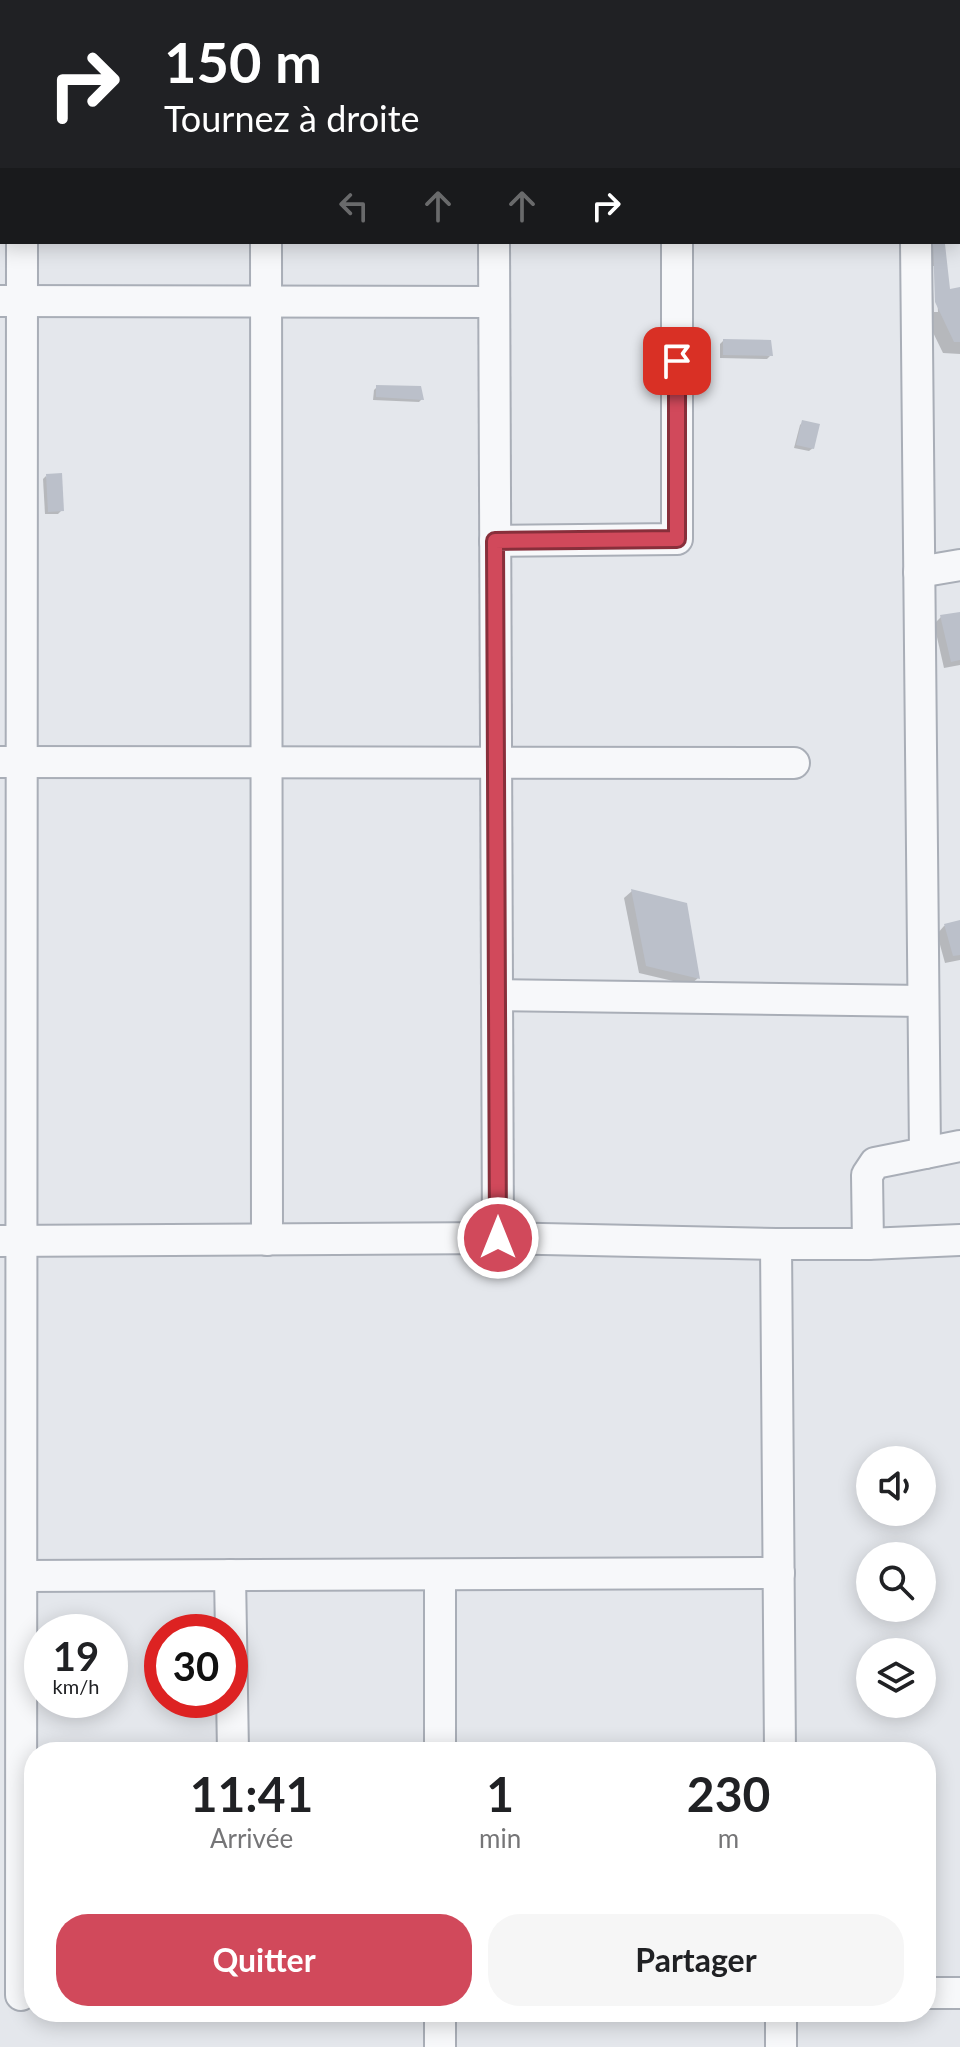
<!DOCTYPE html>
<html lang="fr">
<head>
<meta charset="utf-8">
<style>
  body { margin:0; font-family:Lato,sans-serif; background:#f6f6f6; color:#202124; height:100vh; display:flex; flex-direction:column; font-size:30px; white-space:nowrap }
  * { box-sizing:border-box; margin:0 }
  p { font-size:26px; color:#757577 }
  .icon { flex:none; width:44px; height:44px; fill:none; stroke:currentColor; stroke-width:2; stroke-linecap:round; stroke-linejoin:round }
  .map { position:relative; flex:1; overflow:hidden }
  .side { position:absolute; left:24px; top:1742px; width:912px; height:280px; display:flex; flex-direction:column; background:#fff; border-radius:32px; box-shadow:0 4px 20px #0003 }
  .side>* { flex:none }
  .guide { position:absolute; left:0px; top:0px; width:960px; height:244px; box-shadow:0 4px 20px #0003; background:#202124; color:#fff; overflow:hidden }
  .controls { position:absolute; left:856px; top:1446px; display:grid; gap:16px }
  .controls a { display:grid; place-items:center; width:80px; height:80px; border-radius:50%; background:#fff; box-shadow:0 4px 20px #0003; font-size:40px }
  .speed { position:absolute; left:24px; top:1614px; display:flex; gap:16px; font-size:40px; font-weight:700; text-align:center }
  .speed>* { display:grid; place-content:center; width:104px; height:104px; border-radius:50%; background:#fff; box-shadow:0 4px 20px #0003; line-height:1 }
  .speed small { font-size:20px; font-weight:400 }
  .speed .limit { border:12px solid #d22; background:#fff; color:#111 }
  .pin { position:absolute; display:grid; place-items:center; width:68px; height:68px; color:#fff; margin:-34px; border-radius:16px; box-shadow:0 4px 12px #0006 }
  .me { position:absolute; width:88px; margin:-44px; rotate:0deg; stroke-linejoin:round; filter:drop-shadow(0 0 6px #0008) }
  .turn { display:flex; align-items:center; gap:28px; height:168px; padding:0 32px; font-size:36px }
  .turn .icon { width:104px; height:104px; stroke-width:2.5 }
  .turn b { display:block; font-size:56px; line-height:68px }
  .lanes { display:flex; align-items:center; height:76px; padding:0 32px; background:#0003; justify-content:center; gap:40px; direction:ltr }
  .lanes .off { opacity:.35 }
  .eta { display:flex; justify-content:space-evenly; align-items:center; height:136px; text-align:center }
  .eta b { font-size:48px; font-weight:700; line-height:56px }
  .primary-button { display:flex; gap:16px; margin-top:auto; padding:16px 32px }
  .primary-button a { flex:1; height:92px; border-radius:32px; background:#d1495b; color:#fff; font-size:32px; font-weight:700; line-height:92px; text-align:center }
  .primary-button a+a { background:#f6f6f6; color:#202124 }
  .map>svg:first-child { display:block }
  .shadow { fill:#0003; fill-rule:evenodd }
  .building { fill:#bbc0ca }
  .lines { fill:none; stroke-linecap:round; stroke-linejoin:round }
  .street-casing { stroke:#a9aeb7; stroke-width:34 }
  .street { stroke:#f7f8fa; stroke-width:30 }
  .route-casing { stroke:#882f3b; stroke-width:20 }
  .route { stroke:#d1495b; stroke-width:14 }
</style>
</head>
<body>
<div class="map">
<svg width="960" height="2047" viewBox="0 0 960 2047">
  <rect width="100%" height="100%" fill="#e4e7ec"/>
  <g class="shadow">
    <rect x="281" y="0" width="16" height="2"/>
    <polygon points="446,0 466,0 466,2 447,2"/>
    <path d="M934,245L948,292L960,289V354L943,353L924,314L922,256ZM932,266H935L936,276L938,312H934Z"/>
    <polygon points="723,341 770,356 767,359 720,358 720,344"/>
    <polygon points="377,387 422,399 419,402 373,400 374,390"/>
    <polygon points="803,422 813,448 809,451 794,448 800,425"/>
    <polygon points="46,476 62,510 58,514 45,514 43,479"/>
    <polygon points="960,614 960,665 944,668 934,624 941,617"/>
    <polygon points="632,891 698,978 690,985 639,973 624,898"/>
    <polygon points="960,923 960,960 945,963 937,934 944,926"/>
  </g>
  <g class="building">
    <polygon points="933,243 945,244 950,289 960,287 960,342 954,342 935,302"/>
    <polygon points="723,339 771,340 773,356 723,355"/>
    <polygon points="376,385 421,386 424,400 376,397"/>
    <polygon points="802,420 820,424 814,449 796,445"/>
    <polygon points="62,473 64,511 48,512 46,474"/>
    <polygon points="960,612 960,660 951,662 940,615"/>
    <polygon points="631,889 687,903 700,979 646,966"/>
    <polygon points="960,920 960,955 953,956 944,924"/>
  </g>
  <g class="lines">
    <defs>
      <g id="street">
        <polyline points="493,0 493,2"/>
        <polyline points="676,0 676,2"/>
        <polyline points="914,0 914,2"/>
        <polyline points="22,2 22,0"/>
        <polyline points="265,2 265,0"/>
        <polyline points="958,34 960,34"/>
        <polyline points="0,39 2,39"/>
        <polyline points="266,242 267,1240"/>
        <polyline points="494,242 498,1238"/>
        <polyline points="0,301 494,302"/>
        <polyline points="495,541 677,539 677,242"/>
        <polyline points="919,572 960,565"/>
        <polyline points="0,762 794,763"/>
        <polyline points="497,995 923,1001"/>
        <polyline points="925,1153 960,1146"/>
        <polyline points="0,1241 498,1238 776,1244 868,1244 960,1240"/>
        <polyline points="776,1244 780,1752"/>
        <polyline points="868,1244 867,1175 875,1163 925,1153 916,242"/>
        <polyline points="230,1575 233,1752"/>
        <polyline points="440,1575 440,1752"/>
        <polyline points="22,1576 779,1573"/>
        <polyline points="926,1993 960,1993"/>
        <polyline points="21,1995 22,242"/>
        <polyline points="440,2012 440,2047"/>
        <polyline points="781,2012 781,2047"/>
      </g>
    </defs>
    <use href="#street" class="street-casing"/>
    <use href="#street" class="street"/>
  </g>
  <g class="lines">
    <defs>
      <polyline id="route" points="498,1238 495,541 677,539 677,361"/>
    </defs>
    <use href="#route" class="route-casing"/>
    <use href="#route" class="route"/>
  </g>
</svg>
<div class="controls">
<a><svg class="icon" aria-label="sound" viewBox="0 0 24 24"><path d="M4 9h4l5-4v14l-5-4H4zM17 9q2 3 0 6"/></svg></a>
<a><svg class="icon" aria-label="search" viewBox="0 0 24 24"><circle cx="10" cy="10" r="6"/><path d="M15 15l6 6"/></svg></a>
<a><svg class="icon" aria-label="layers" viewBox="0 0 24 24"><path d="M12 4l9 5-9 5-9-5zM3 14l9 5 9-5"/></svg></a>
</div>
<div class="speed"><div>19<small>km/h</small></div><div class="limit">30</div></div>
<div class="pin" style="left:677px;top:361px;background:#d93025"><svg class="icon" aria-label="arrive" viewBox="0 0 24 24"><path d="M6 21V4h12l-3 4 3 4H6"/></svg></div>
<svg class="me" style="left:498px;top:1238px" viewBox="-20 -20 40 40"><circle r="17" fill="#d1495b" stroke="#fff" stroke-width="3"/><path d="M0-11L8 9 0 5-8 9z" fill="#fff"/></svg>
<div class="guide">
<div class="turn"><svg class="icon" aria-label="right" viewBox="0 0 24 24"><path d="M7 20v-9h11M14 6l5 5-5 5"/></svg><div><b>150 m</b>Tournez à droite</div></div>
<div class="lanes"><svg class="icon off" aria-label="left" viewBox="0 0 24 24"><path d="M17 20v-9H6M10 6l-5 5 5 5"/></svg><svg class="icon off" aria-label="ahead" viewBox="0 0 24 24"><path d="M12 20V5M6 11l6-6 6 6"/></svg><svg class="icon off" aria-label="ahead" viewBox="0 0 24 24"><path d="M12 20V5M6 11l6-6 6 6"/></svg><svg class="icon" aria-label="right" viewBox="0 0 24 24"><path d="M7 20v-9h11M14 6l5 5-5 5"/></svg></div>
</div>
<section class="side">
<div class="eta">
<div><b>11:41</b><p>Arrivée</p></div>
<div><b>1</b><p>min</p></div>
<div><b>230</b><p>m</p></div>
</div>
<div class="primary-button"><a>Quitter</a><a>Partager</a></div>
</section>
</div>
</body>
</html>
